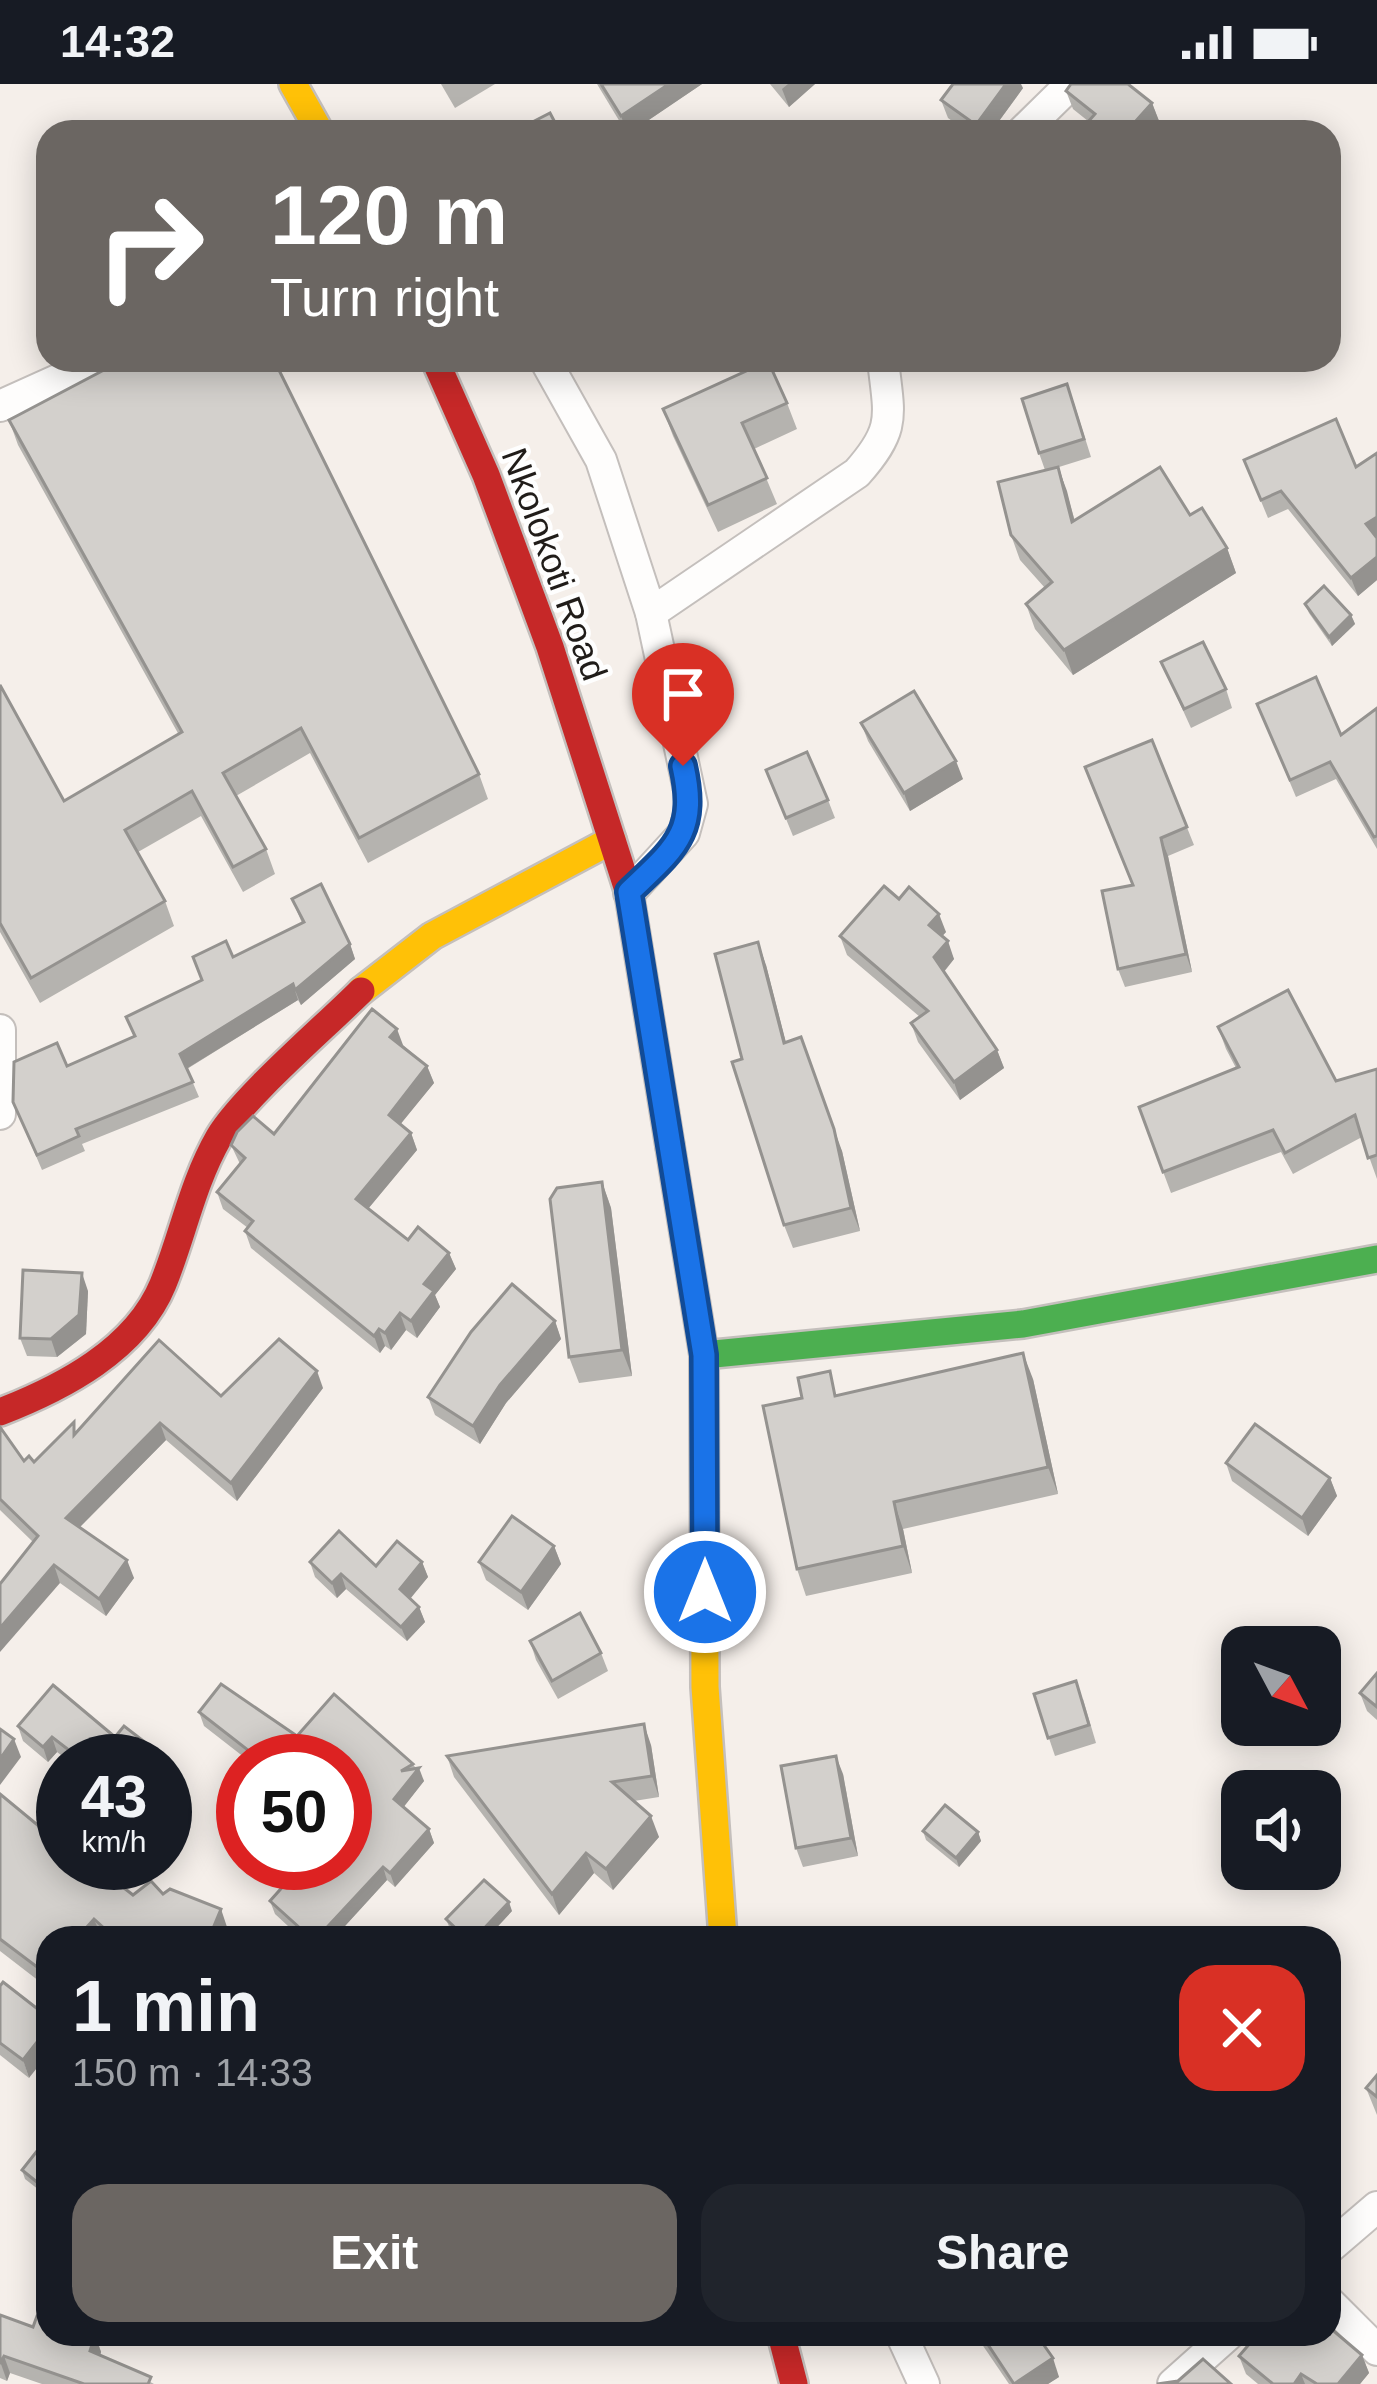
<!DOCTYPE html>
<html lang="en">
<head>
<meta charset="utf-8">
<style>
  body { margin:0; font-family:Helvetica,sans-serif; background:#20242c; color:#f1f3f6; height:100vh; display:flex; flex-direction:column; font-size:45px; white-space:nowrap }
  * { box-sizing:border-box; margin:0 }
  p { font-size:39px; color:#9ea1a6 }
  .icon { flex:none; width:66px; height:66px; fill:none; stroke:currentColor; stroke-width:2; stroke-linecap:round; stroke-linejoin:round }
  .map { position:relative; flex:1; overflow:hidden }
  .sheet { position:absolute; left:36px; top:1842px; width:1305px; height:420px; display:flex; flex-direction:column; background:#171b24; border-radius:36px; box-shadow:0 6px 30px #0003 }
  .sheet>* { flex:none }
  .banner { position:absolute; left:36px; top:36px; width:1305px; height:252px; border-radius:36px; box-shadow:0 6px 30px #0003; background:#6b6662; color:#fff; overflow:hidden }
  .needle { width:78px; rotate:131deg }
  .buttons { position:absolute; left:1221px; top:1542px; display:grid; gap:24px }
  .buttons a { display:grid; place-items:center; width:120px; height:120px; border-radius:24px; background:#171b24; box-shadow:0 6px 30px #0003; font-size:60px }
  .speed { position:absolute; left:36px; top:1650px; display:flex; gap:24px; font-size:60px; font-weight:700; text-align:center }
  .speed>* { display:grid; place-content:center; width:156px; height:156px; border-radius:50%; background:#171b24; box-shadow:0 6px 30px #0003; line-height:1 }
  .speed small { font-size:30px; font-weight:400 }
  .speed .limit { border:18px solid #d22; background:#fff; color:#111 }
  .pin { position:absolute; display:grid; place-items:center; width:102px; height:102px; color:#fff; margin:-123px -51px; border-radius:50% 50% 50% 0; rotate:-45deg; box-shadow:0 0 12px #0007 }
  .pin .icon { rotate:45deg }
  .me { position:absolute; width:132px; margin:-66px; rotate:0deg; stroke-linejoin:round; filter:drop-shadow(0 0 9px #0008) }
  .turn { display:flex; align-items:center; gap:42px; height:252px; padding:0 36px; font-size:54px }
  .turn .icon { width:156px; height:156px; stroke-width:2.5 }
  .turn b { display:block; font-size:84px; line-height:102px }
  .round { display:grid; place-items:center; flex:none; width:126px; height:126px; border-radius:36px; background:#20242c }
  .head { display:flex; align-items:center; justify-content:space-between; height:204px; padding:0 36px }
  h1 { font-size:72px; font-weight:800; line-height:90px }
  .cta { display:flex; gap:24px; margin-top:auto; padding:24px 36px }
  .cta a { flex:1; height:138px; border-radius:36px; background:#6b6662; color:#fff; font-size:48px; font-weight:800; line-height:138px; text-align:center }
  .cta a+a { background:#20242c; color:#f1f3f6 }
  .status { display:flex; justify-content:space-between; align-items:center; height:84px; padding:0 60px; background:#171b24; direction:ltr }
  .status svg { height:33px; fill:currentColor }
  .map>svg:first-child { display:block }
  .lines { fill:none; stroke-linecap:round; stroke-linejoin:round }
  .street-casing { stroke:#c4bfbc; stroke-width:34 }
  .fast-casing { stroke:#c4bfbc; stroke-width:32 }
  .slow-casing { stroke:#c4bfbc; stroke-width:32 }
  .jam-casing { stroke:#c4bfbc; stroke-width:32 }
  .street { stroke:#fefdfc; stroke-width:30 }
  .fast { stroke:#4caf50; stroke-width:27 }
  .slow { stroke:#ffc107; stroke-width:27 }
  .jam { stroke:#c62828; stroke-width:27 }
  .wall { fill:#b5b3af }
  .shaded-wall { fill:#94928f }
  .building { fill:#d3d0cc; stroke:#94928f; stroke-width:3 }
  .route-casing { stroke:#114b97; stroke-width:30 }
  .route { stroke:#1a73e8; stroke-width:21 }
  .labels { text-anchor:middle; stroke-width:9; stroke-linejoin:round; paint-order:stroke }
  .street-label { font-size:36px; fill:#201c19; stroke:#fefefe }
</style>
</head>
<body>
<div class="status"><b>14:32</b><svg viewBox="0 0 49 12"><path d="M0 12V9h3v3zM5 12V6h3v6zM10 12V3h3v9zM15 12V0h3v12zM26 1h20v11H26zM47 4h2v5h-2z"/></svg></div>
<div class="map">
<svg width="1377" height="2300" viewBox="0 0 1377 2300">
  <rect width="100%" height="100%" fill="#f5efea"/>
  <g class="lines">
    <defs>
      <g id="street">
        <polyline points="1022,48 1071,0"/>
        <polyline points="545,276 601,376 651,529 692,720 684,749 629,809"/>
        <polyline points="0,322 102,276"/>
        <path d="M651,529L857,389C897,344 889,332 883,276"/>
        <polyline points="0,946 0,1030"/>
        <polyline points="1329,2164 1377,2123"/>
        <polyline points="1329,2218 1377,2266"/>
        <polyline points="901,2250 924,2300"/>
        <polyline points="1173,2300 1229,2250"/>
      </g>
      <polyline id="fast" points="704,1271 1023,1240 1377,1175"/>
      <g id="slow">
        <polyline points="293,0 320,48"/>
        <polyline points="361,907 432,852 612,756"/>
        <polyline points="670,1062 704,1271 705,1603 723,1854"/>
      </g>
      <g id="jam">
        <polyline points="435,276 486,391 550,563 629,809 670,1062"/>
        <path d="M0,1328C62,1304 136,1266 163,1200C183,1151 192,1100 219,1053C242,1014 325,943 361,907"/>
        <polyline points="781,2250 794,2300"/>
      </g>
    </defs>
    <use href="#street" class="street-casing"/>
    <use href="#fast" class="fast-casing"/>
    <use href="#slow" class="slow-casing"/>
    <use href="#jam" class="jam-casing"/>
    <use href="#street" class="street"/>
    <use href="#fast" class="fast"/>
    <use href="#slow" class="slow"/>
    <use href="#jam" class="jam"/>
  </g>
  <g class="wall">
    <polygon points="441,0 495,0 455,24"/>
    <polygon points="597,0 702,0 631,48 626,48"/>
    <polygon points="770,0 815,0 789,23"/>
    <polygon points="1023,4 991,48 967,48 948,34 941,16"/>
    <polygon points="1066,7 1152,19 1159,37 1088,37 1073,25"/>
    <polygon points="787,319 797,345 754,365 777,420 718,448 673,352 663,325"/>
    <polygon points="1074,319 1091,373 1059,383 1075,437 1190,431 1227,464 1236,489 1073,591 1035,545 1026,520 1045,504 1020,476 1011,451 1045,386 1039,369"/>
    <polygon points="9,336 479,690 488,715 368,779 310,669 236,712 266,765 275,790 243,808 201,732 138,768 165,817 174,842 40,919 0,848 0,601 64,717 179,651 18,361"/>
    <polygon points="1377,369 1377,496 1358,512 1288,425 1268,434 1244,376 1356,383"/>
    <polygon points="1305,520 1351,531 1355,540 1332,562 1309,529"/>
    <polygon points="1161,578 1226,605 1232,624 1191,644"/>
    <polygon points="1257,620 1341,651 1377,624 1377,765 1336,695 1296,713"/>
    <polygon points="861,639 963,695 910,727 868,657"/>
    <polygon points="1152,656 1194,761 1168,772 1192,888 1125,903 1118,885 1132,801"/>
    <polygon points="766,686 828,716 835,734 793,752"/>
    <polygon points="292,815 350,860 355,875 301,921 298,916 187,985 199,1013 82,1060 85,1067 42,1086 13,1018 67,982 134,953 126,933 202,897 233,873 302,839"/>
    <polygon points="899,815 946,848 942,852 954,875 944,888 997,966 1004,984 960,1016 918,958 911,939 920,933 847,871 840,852"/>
    <polygon points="766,881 786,959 842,1067 860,1147 793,1164 784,1141 742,975"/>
    <polygon points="1218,943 1336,997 1377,985 1377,1095 1362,1053 1293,1090 1281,1068 1171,1109 1139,1023 1236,984 1226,965"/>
    <polygon points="403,961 427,982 434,999 400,1040 411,1049 417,1066 368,1125 408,1156 449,1169 456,1185 435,1211 440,1223 417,1254 406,1246 391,1266 385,1262 380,1269 251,1164 245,1147 248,1144 223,1125 217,1108 240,1080 231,1061 274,1050"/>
    <polygon points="602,1098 611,1124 632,1292 579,1299 569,1273"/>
    <polygon points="88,1207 86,1250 57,1273 27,1272 20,1254"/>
    <polygon points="555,1237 561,1255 506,1319 480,1360 435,1331 428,1313"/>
    <polygon points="1033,1295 1058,1410 903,1445 912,1489 806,1512 797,1485 839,1311"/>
    <polygon points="323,1304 237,1417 166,1356 80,1443 134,1494 106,1532 60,1499 33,1458 0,1426 0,1343 24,1377 34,1378 78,1347 221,1312"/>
    <polygon points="1226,1379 1330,1394 1337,1412 1308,1452 1232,1397"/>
    <polygon points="554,1462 561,1480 528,1526 486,1496 479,1478"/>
    <polygon points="310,1478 376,1482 422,1478 428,1493 410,1514 419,1523 425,1538 407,1557 346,1505 337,1514 315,1493"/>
    <polygon points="530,1557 601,1569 608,1587 558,1615 536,1576"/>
    <polygon points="1377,1589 1377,1636 1367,1627 1360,1609"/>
    <polygon points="53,1601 115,1653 124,1642 172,1679 177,1694 165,1710 165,1677 69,1677 57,1668 48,1678 23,1657 18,1642"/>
    <polygon points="1034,1610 1083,1615 1096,1659 1055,1672"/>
    <polygon points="199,1628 413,1680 424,1697 403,1723 429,1745 434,1759 395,1803 387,1796 334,1854 301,1854 275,1830 270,1817 345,1779 345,1677 249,1677 204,1642"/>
    <polygon points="651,1661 659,1713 634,1717 659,1753 613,1806 594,1789 559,1831 454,1693 447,1672"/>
    <polygon points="843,1690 858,1772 803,1783 796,1764"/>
    <polygon points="0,1710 63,1779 133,1811 163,1810 227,1843 223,1854 102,1854 101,1852 48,1854 48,1904 0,1867"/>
    <polygon points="923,1747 978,1748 981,1757 959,1783 926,1756"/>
    <polygon points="512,1827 487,1854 460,1854 450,1845 446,1835"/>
    <polygon points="0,1902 29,1994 0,1971"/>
    <polygon points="1377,1991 1377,2031 1366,2004"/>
    <polygon points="48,2053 48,2113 25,2095 22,2086"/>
    <polygon points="48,2149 48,2181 41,2163"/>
    <polygon points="0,2231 33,2243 95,2251 101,2268 100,2271 154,2300 42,2300 10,2289 7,2297 0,2294"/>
    <polygon points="975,2250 1036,2250 1059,2293 1048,2300 1009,2300"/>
    <polygon points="1362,2271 1369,2289 1360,2300 1258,2300 1246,2290 1239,2272"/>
  </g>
  <g class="shaded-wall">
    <polygon points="669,0 702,0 631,48 627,48 621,32"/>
    <polygon points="788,0 815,0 789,23 782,5"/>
    <polygon points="1006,0 1021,0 1023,4 991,48 978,48 976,41"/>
    <polygon points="1152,19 1159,37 1149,48 1126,48"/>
    <polygon points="1058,383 1067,407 1081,463 1072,438"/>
    <polygon points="1377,433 1377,456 1366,440"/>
    <polygon points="1227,464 1236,489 1073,591 1064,566"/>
    <polygon points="1377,473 1377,496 1358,512 1351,494"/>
    <polygon points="1351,531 1355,540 1332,562 1329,553"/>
    <polygon points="956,677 963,695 910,727 904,709"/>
    <polygon points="1161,754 1168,772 1192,888 1186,870"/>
    <polygon points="939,830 946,848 936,859 929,841"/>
    <polygon points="948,857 954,875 941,891 934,873"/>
    <polygon points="758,858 766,881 792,982 784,959"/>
    <polygon points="350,860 355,875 301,921 295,906"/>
    <polygon points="293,900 298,916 186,985 180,970"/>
    <polygon points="397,945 403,961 397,970 390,953"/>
    <polygon points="801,953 842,1067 860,1147 851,1124"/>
    <polygon points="997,966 1004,984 960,1016 954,998"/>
    <polygon points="427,982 434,999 395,1047 389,1031"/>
    <polygon points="411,1049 417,1066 362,1132 356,1115"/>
    <polygon points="602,1098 611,1124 632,1292 622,1266"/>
    <polygon points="449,1169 456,1185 435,1211 440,1223 417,1254 411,1237 424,1200"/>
    <polygon points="82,1189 88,1207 86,1250 57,1273 51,1255"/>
    <polygon points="400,1229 406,1246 391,1266 385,1249"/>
    <polygon points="555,1237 561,1255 506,1319 480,1360 473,1342 500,1301"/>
    <polygon points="379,1245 385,1262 380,1269 374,1252"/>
    <polygon points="1023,1269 1033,1295 1058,1410 1048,1383"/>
    <polygon points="317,1287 323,1304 237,1417 231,1399"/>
    <polygon points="160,1339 166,1356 72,1451 66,1434"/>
    <polygon points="1330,1394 1337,1412 1308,1452 1302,1434"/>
    <polygon points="894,1418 903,1445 912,1489 903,1462"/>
    <polygon points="554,1462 561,1480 528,1526 521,1508"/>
    <polygon points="127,1476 134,1494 106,1532 99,1515"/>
    <polygon points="422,1478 428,1493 406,1520 400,1505"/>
    <polygon points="54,1481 60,1499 0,1568 0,1544"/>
    <polygon points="341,1490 346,1505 337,1514 332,1499"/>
    <polygon points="419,1523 425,1538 407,1557 401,1543"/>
    <polygon points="644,1640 651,1661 659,1713 652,1692"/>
    <polygon points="52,1653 57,1668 48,1678 43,1663"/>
    <polygon points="14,1655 21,1673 0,1701 0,1675"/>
    <polygon points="836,1672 843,1690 858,1772 851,1754"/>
    <polygon points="172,1679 177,1694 165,1710 165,1688"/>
    <polygon points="419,1684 424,1697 399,1729 394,1715"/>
    <polygon points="651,1732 659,1753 613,1806 606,1785"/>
    <polygon points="429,1745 434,1759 395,1803 390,1789"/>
    <polygon points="978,1748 981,1757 959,1783 956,1774"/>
    <polygon points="586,1769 594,1789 559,1831 552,1810"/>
    <polygon points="383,1783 387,1796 334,1854 317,1854"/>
    <polygon points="509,1818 512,1827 487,1854 475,1854"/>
    <polygon points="221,1825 227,1843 223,1854 209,1854"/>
    <polygon points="94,1835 101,1852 77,1854"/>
    <polygon points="48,1944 48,1970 29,1994 23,1976"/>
    <polygon points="95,2251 101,2268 96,2283 90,2267"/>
    <polygon points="1362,2271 1369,2289 1360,2300 1338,2300"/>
    <polygon points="4,2272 10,2289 7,2297 1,2280"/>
    <polygon points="1053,2274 1059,2293 1048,2300 1015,2300"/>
    <polygon points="1301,2290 1305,2300 1294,2300"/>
  </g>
  <g class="building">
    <polygon points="601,0 669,0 621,32"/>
    <polygon points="953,0 1006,0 976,41 941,16"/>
    <polygon points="1071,0 1128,0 1152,19 1126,48 1079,48 1095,30 1066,7"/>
    <polygon points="550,29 560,48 513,48"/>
    <polygon points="123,276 274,276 479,690 359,754 301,644 223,689 266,765 233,783 192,707 125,746 165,817 31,894 0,839 0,601 64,717 182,648 9,336"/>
    <polygon points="768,277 787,319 742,339 767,394 708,421 663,325"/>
    <polygon points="1067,300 1084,355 1039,369 1022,315"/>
    <polygon points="1336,335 1356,383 1377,369 1377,433 1366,440 1377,454 1377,473 1351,494 1281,407 1261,416 1244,376"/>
    <polygon points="1058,383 1072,438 1160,383 1190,431 1202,424 1227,464 1064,566 1026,520 1052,498 1011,451 998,398"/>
    <polygon points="1324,502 1351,531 1329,553 1305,520"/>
    <polygon points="1203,558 1226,605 1184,625 1161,578"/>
    <polygon points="1316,593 1341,651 1377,624 1377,752 1374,753 1330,678 1290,696 1257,620"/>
    <polygon points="914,607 956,677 904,709 861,639"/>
    <polygon points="1152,656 1187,743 1161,754 1186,870 1118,885 1102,807 1133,801 1085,683"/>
    <polygon points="807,668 828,716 786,734 766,686"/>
    <polygon points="321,800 350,860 295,906 293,900 180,970 193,998 76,1045 79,1052 37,1071 13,1018 14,978 57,959 67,982 135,952 126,933 202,896 193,873 226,857 233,873 304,838 292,815"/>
    <polygon points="884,802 899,815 909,803 939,830 929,841 948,857 934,873 997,966 954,998 911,939 928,927 840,852"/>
    <polygon points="758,858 784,959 801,953 834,1045 851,1124 784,1141 732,978 742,975 715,870"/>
    <polygon points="1288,906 1336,997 1377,985 1377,1071 1368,1074 1355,1031 1285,1069 1273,1046 1163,1088 1139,1023 1239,983 1218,943"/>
    <polygon points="372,925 397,945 390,953 427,982 389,1031 411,1049 356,1115 408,1156 418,1143 449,1169 424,1200 434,1207 411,1237 400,1229 385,1249 379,1245 374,1252 245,1147 253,1137 217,1108 245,1074 231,1061 237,1048 253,1032 274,1050"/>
    <polygon points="602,1098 622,1266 569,1273 550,1115 557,1104"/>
    <polygon points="23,1186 82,1189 79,1231 51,1255 20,1254"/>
    <polygon points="512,1200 555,1237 500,1301 473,1342 428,1313 471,1248"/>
    <polygon points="279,1255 317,1287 231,1399 160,1339 66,1434 127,1476 99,1515 54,1481 0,1544 0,1500 38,1452 0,1415 0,1343 24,1377 29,1372 34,1378 74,1338 74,1351 159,1256 221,1312"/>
    <polygon points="1023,1269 1048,1383 894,1418 903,1462 797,1485 763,1322 802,1314 798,1294 830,1287 835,1312"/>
    <polygon points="1255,1340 1330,1394 1302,1434 1226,1379"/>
    <polygon points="512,1432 554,1462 521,1508 479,1478"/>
    <polygon points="339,1447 376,1482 397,1457 422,1478 400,1505 419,1523 401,1543 341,1490 332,1499 310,1478"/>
    <polygon points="580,1529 601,1569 552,1597 530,1557"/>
    <polygon points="1377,1589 1377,1623 1360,1609"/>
    <polygon points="1076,1597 1089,1641 1048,1654 1034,1610"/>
    <polygon points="221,1600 297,1652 334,1610 413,1680 401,1687 419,1684 394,1715 429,1745 390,1789 383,1783 317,1854 311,1854 270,1817 304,1779 345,1779 345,1677 262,1677 199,1628"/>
    <polygon points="53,1601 115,1653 124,1642 172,1679 165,1688 165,1677 83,1677 52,1653 43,1663 18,1642"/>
    <polygon points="644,1640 652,1692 612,1698 651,1732 606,1785 586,1769 552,1810 447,1672"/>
    <polygon points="0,1645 14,1655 0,1675"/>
    <polygon points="836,1672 851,1754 796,1764 781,1682"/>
    <polygon points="0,1710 63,1762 63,1779 92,1779 133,1811 151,1797 163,1810 170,1805 221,1825 209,1854 115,1854 94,1835 77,1854 48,1854 48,1885 45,1889 0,1855"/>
    <polygon points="945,1721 978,1748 956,1774 923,1747"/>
    <polygon points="484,1796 509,1818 475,1854 466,1854 446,1835"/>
    <polygon points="3,1898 48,1933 48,1944 23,1976 0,1959 0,1902"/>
    <polygon points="1377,1991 1377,2013 1366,2004"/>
    <polygon points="48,2053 48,2107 22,2086"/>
    <polygon points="48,2149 48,2167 41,2163"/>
    <polygon points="0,2231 33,2243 37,2232 48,2235 48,2250 95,2251 90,2267 151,2293 148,2300 84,2300 4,2272 0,2280"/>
    <polygon points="1329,2243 1362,2271 1338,2300 1317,2300 1301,2290 1294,2300 1273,2300 1239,2272 1258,2250 1311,2250 1313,2252 1315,2250 1329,2250"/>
    <polygon points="981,2250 1036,2250 1053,2274 1014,2300"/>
    <polygon points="1203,2275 1231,2300 1157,2300 1178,2297"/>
  </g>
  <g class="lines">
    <defs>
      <path id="route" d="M683,682C698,749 675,764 629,808L704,1271L705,1508"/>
    </defs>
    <use href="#route" class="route-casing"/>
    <use href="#route" class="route"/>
  </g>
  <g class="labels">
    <g class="street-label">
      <text transform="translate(555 480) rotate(70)" y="13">Nkolokoti Road</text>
    </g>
  </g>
</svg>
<div class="buttons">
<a><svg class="needle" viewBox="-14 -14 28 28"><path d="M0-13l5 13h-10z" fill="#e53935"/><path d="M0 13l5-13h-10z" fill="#9ea1a6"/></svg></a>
<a><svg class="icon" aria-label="sound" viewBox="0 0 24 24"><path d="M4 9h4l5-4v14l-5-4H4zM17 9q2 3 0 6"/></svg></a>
</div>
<div class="speed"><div>43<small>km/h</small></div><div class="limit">50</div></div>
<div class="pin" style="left:683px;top:682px;background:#d93025"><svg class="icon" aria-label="arrive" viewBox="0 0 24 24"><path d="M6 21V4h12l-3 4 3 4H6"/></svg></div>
<svg class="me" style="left:705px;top:1508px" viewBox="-20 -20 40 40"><circle r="17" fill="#1a73e8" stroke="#fff" stroke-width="3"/><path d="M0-11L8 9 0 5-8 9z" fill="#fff"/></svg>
<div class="banner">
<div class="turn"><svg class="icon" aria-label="right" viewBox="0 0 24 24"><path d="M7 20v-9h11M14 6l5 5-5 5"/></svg><div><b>120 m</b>Turn right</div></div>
</div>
<section class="sheet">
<div class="head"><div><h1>1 min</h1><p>150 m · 14:33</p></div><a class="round" style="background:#d93025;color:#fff"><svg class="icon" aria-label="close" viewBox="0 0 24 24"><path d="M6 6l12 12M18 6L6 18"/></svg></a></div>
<div class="cta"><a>Exit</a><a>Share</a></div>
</section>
</div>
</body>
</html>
